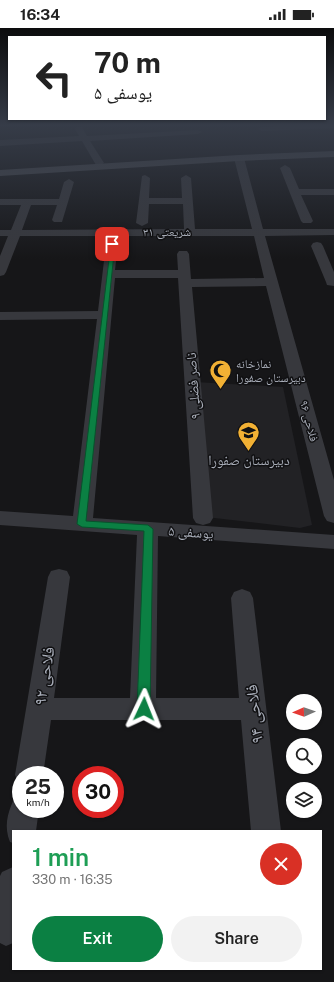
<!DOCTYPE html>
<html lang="en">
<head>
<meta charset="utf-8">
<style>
  body { margin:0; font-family:"Public Sans","Noto Naskh Arabic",sans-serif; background:#f2f2f2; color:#222; height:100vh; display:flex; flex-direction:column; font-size:15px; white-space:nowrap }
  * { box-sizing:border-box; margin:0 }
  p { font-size:13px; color:#767676 }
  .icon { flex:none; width:22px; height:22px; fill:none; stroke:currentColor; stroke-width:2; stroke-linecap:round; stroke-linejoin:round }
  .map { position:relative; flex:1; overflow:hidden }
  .panel { position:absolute; left:12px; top:802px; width:310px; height:140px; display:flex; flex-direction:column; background:#fff; border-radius:0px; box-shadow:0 1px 3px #0004 }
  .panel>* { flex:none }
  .banner { position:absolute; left:8px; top:8px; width:318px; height:84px; border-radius:0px; box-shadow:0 1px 3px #0004; background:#fff; color:#222; overflow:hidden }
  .needle { width:26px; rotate:268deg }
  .buttons { position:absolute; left:286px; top:666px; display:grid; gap:8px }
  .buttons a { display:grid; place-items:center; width:36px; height:36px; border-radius:50%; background:#fff; box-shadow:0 1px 3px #0004; font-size:20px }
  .speed { position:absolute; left:12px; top:738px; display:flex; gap:8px; font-size:20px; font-weight:700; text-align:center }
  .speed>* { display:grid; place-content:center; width:52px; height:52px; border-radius:50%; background:#fff; box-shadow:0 1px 3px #0004; line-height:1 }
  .speed small { font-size:10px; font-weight:400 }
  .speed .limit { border:6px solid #d22; background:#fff; color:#111 }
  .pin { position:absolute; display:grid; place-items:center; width:34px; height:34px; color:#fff; margin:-17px; border-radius:8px; box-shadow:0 2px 6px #0006 }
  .me { position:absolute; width:44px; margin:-22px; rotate:2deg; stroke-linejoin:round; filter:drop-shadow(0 0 3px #0008) }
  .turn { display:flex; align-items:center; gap:14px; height:84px; padding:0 20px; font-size:18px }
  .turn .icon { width:52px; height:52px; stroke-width:2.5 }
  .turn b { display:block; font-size:28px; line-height:34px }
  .round { display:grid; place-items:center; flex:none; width:42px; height:42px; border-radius:21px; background:#f2f2f2 }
  .headline { display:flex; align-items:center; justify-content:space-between; height:68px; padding:0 20px }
  h1 { font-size:24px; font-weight:600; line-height:30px; color:#1e9e55 }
  .primary-button { display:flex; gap:8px; margin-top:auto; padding:8px 20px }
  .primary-button a { flex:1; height:46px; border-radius:24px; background:#0b8043; color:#fff; font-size:16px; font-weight:600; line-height:46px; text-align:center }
  .primary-button a+a { background:#f2f2f2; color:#222 }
  .status { display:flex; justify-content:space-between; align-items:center; height:28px; padding:0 20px; background:#fff; direction:ltr }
  .status svg { height:11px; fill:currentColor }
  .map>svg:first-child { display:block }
  .built { fill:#222225 }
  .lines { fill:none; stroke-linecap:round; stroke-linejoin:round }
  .street { fill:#37383d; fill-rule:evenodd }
  .secondary { fill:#45474d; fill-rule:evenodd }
  .route { fill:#0b8043; stroke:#07532c }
  .labels { text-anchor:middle; stroke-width:3; stroke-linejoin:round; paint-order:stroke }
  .far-street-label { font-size:12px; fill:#a8adb8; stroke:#111113 }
  .far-poi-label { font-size:12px; fill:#a8adb8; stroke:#111113; text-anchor:start }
  .street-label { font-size:14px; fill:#a8adb8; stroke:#111113 }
  .poi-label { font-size:14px; fill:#a8adb8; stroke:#111113 }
  .near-street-label { font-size:17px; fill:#a8adb8; stroke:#111113 }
</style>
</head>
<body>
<div class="status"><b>16:34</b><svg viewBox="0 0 49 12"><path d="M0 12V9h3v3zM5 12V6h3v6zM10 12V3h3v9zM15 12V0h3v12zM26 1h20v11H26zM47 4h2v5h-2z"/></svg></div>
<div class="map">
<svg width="334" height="954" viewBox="0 0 334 954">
  <rect width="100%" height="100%" fill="#161618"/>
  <polygon class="built" points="195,354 283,359 312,497 300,500 206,489"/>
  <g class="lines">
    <g class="street">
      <polygon points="292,97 334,97 334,100 262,103 258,101 262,99"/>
      <polygon points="76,99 82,99 87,108 198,102 202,104 198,106 90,113 104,135 99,138 96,137 82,113 0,118 0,112 79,108 75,101"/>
      <polygon points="239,127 244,130 263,201 334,201 334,207 265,208 334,452 334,495 327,493 324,488 266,258 192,259 213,490 210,495 203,497 196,495 193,490 178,250 115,250 93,490 334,507 334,521 158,508 156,670 239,670 231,570 234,564 242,561 250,564 253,570 281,803 251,803 241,692 51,692 43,747 21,747 21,757 19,756 15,747 48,549 51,543 59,541 67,543 70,549 54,670 130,670 137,507 0,497 0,483 73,488 97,291 0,292 0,284 98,283 106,216 108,214 116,214 118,216 115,242 178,242 177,226 179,223 187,223 189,226 191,251 264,250 254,208 20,208 6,244 4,247 0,248 0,228 8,208 0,208 0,202 11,202 21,177 0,177 0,171 59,171 64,154 69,151 74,154 62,194 54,194 52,192 57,177 31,177 22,202 184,201 183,176 149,176 148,195 142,198 136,195 142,148 145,147 150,150 149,170 182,170 181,150 186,147 191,150 195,201 252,201 234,130"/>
      <polygon points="285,137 290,140 299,161 334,161 334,167 301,167 313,193 311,195 303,195 301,193 280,140"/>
      <polygon points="317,214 321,215 323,218 334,244 334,258 327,257 326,254 311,218 313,215"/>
      <path d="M21,768V781H39L36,803H13V815L10,814C4,799 7,786 14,771Z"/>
      <polygon points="13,839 13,915 6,918 0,915 0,848 2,844"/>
    </g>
    <polygon class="secondary" points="334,123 334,129 239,133 0,148 0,142 239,127"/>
  </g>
  <linearGradient id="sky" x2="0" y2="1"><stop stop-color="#0c0c0d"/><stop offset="0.42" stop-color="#363c48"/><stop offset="1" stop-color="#363c48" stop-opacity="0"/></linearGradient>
  <rect width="334" height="231" fill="url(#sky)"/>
  <polygon class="route" points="111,215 115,216 86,493 148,497 153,501 150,681 148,685 144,686 139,685 137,681 144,503 82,499 77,496"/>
  <defs>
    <symbol id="mosque-pin" viewBox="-11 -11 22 30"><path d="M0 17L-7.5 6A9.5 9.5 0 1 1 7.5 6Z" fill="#f2b134" stroke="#111113"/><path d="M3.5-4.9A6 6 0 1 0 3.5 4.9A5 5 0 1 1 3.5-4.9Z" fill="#111"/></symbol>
    <symbol id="school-pin" viewBox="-11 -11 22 30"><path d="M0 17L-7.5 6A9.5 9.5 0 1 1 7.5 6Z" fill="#f2b134" stroke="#111113"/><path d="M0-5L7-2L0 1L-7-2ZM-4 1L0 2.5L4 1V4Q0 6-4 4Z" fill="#111"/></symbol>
  </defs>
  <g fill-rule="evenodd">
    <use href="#mosque-pin" x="208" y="330" width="25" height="34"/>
    <use href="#school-pin" x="236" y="392" width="25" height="34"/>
  </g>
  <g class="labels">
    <g class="far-street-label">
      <text x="167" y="208">شریعتی ۳۱</text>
      <text transform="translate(309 393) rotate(75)" y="4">فلاحی ۹۶</text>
    </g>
    <g class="far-poi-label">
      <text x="236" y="340">نمازخانه<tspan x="236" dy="14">دبیرستان صفورا</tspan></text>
    </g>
    <g class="street-label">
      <text transform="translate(193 358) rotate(-94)" y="5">ناصر فضلی ۹</text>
      <text transform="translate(191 504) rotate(4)" y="5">یوسفی ۵</text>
    </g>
    <g class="poi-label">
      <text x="249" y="437">دبیرستان صفورا</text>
    </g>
    <g class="near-street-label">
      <text transform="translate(44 648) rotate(-81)" y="6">فلاحی ۹۲</text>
      <text transform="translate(254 686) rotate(-96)" y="6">فلاحی ۹۴</text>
    </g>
  </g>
</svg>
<div class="buttons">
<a><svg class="needle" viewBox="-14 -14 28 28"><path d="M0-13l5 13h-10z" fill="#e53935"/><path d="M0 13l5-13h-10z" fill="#767676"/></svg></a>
<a><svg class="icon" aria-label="search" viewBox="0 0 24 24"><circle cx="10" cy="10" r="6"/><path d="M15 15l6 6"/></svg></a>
<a><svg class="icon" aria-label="layers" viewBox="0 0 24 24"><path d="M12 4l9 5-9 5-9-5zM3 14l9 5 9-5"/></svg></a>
</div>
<div class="speed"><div>25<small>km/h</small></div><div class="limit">30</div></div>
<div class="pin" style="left:112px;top:216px;background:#d93025"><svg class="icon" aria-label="arrive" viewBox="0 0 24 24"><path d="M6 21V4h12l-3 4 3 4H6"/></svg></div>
<svg class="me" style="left:144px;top:681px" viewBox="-20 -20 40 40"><path d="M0-17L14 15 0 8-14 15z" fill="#0b8043" stroke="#fff" stroke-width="4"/></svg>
<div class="banner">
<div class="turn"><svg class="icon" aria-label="left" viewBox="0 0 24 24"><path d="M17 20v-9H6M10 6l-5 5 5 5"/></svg><div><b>70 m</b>یوسفی ۵</div></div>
</div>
<section class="panel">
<div class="headline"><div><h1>1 min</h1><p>330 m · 16:35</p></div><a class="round" style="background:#d93025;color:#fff"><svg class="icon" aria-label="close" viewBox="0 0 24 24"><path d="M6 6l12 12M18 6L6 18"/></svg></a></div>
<div class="primary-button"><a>Exit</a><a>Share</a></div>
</section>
</div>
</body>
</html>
